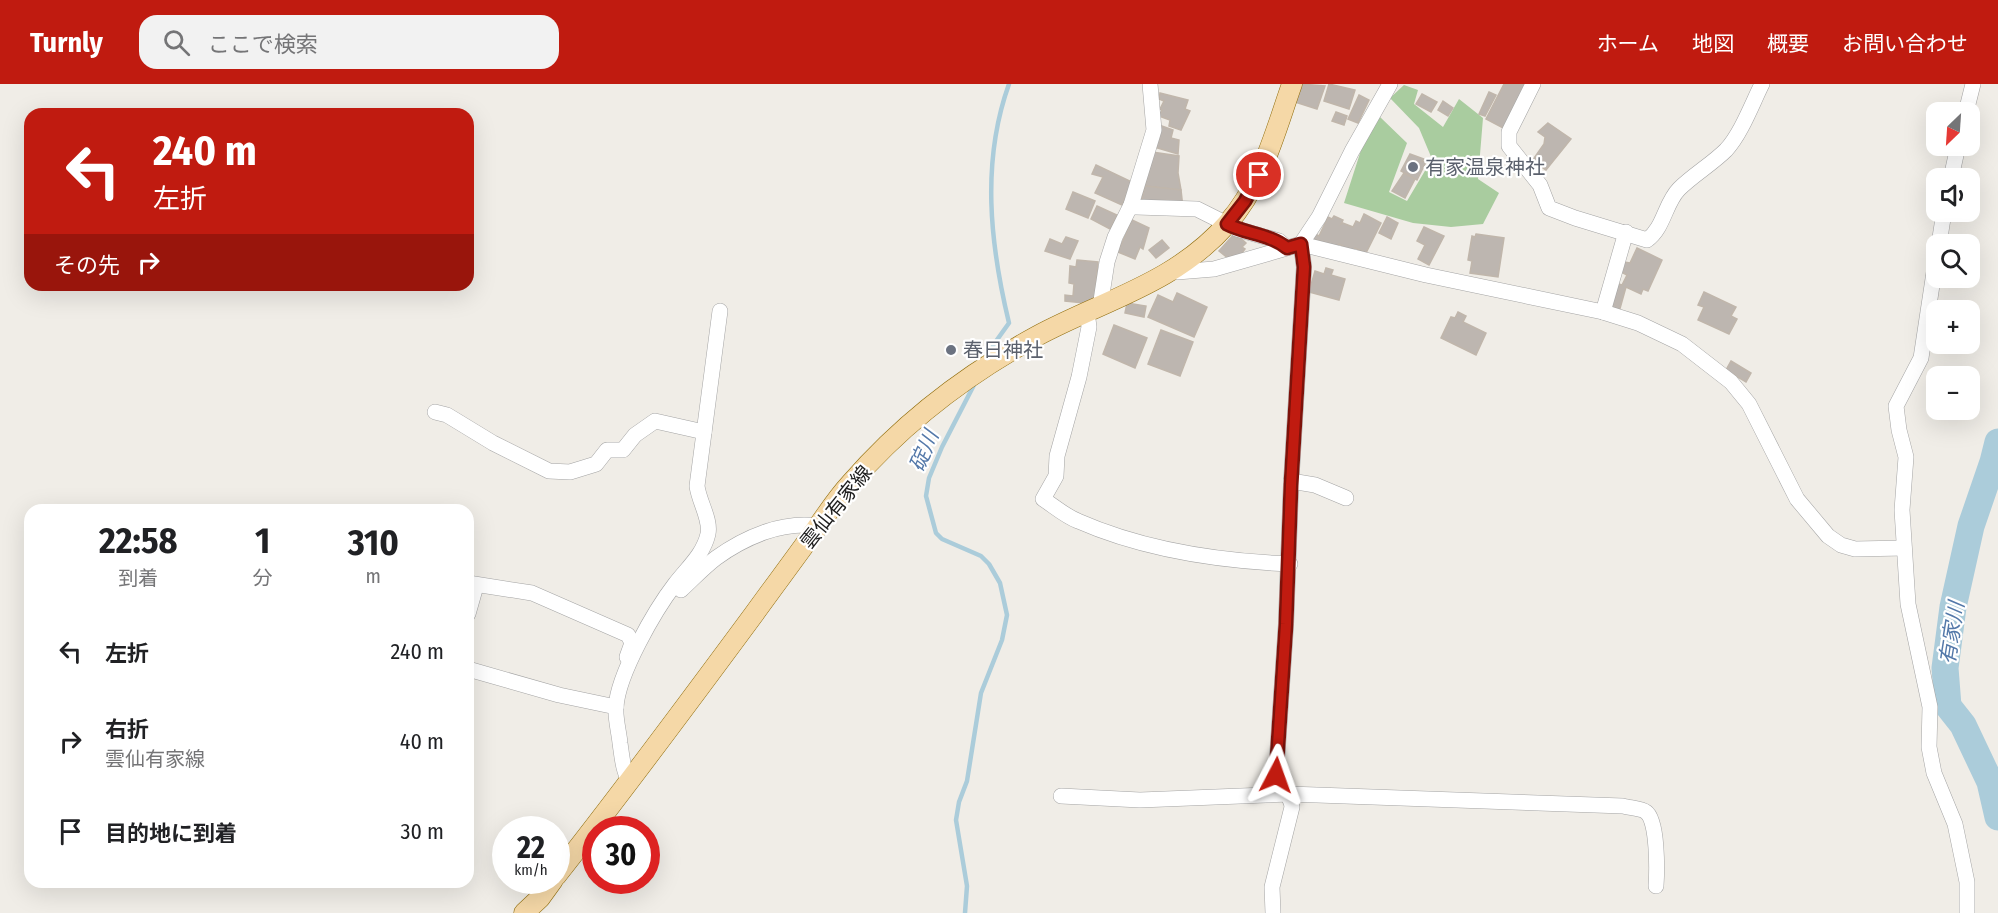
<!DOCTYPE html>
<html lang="ja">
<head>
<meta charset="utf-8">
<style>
  body { margin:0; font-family:"Fira Sans Condensed","Noto Sans JP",sans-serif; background:#f2f2f2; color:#202124; height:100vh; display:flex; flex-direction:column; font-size:22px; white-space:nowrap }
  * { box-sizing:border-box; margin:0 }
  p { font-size:20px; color:#757577 }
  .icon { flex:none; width:33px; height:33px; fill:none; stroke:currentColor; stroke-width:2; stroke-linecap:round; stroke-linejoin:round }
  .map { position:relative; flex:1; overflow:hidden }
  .details { position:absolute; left:24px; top:420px; width:450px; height:384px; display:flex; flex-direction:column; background:#fff; border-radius:18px; box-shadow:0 6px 24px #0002 }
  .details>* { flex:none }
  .top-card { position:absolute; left:24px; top:24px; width:450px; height:183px; border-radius:18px; box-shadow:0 6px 24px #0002; background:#c01b10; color:#fff; overflow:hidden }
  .needle { width:39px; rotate:205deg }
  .tools { position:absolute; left:1926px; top:18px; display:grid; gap:12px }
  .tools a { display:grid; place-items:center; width:54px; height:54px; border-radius:12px; background:#fff; box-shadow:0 6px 24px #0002; font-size:30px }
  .speed { position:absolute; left:492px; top:732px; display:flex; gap:12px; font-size:30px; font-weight:700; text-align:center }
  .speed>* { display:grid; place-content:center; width:78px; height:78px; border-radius:50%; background:#fff; box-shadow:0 6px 24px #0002; line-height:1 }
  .speed small { font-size:15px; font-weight:400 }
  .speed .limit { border:9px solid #d22; background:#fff; color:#111 }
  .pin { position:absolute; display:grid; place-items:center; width:51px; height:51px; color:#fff; margin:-26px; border:3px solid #fff; border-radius:50%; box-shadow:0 2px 6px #0007 }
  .me { position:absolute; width:66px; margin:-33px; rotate:4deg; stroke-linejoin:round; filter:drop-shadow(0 0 4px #0008) }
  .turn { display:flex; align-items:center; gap:21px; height:126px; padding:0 30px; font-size:27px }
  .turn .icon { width:78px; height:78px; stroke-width:2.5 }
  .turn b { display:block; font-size:42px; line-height:51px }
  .then { display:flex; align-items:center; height:57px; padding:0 30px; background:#0003; gap:12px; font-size:22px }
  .eta { display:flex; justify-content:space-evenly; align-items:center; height:102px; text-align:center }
  .eta b { font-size:36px; font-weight:700; line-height:42px }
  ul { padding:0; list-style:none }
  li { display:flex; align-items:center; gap:18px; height:90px; padding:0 30px }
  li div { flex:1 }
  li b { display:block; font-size:22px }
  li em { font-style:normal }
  header { display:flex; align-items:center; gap:36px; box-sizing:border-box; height:84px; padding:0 30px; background:#c01b10; color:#fff }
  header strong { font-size:28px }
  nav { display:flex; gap:33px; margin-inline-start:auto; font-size:21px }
  .search { width:420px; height:54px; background:#f2f2f2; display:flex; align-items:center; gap:15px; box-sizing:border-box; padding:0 21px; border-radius:18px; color:#757577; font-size:22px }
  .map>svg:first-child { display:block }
  .forest { fill:#a9cc9f }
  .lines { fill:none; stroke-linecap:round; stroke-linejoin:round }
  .stream { stroke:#abccda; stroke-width:4.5 }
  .river { stroke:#abccda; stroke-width:27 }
  .building { fill:#bdb6b0; stroke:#c0b6ab; stroke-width:1.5 }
  .minor-casing { stroke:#a4a4a4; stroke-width:16 }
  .major-casing { stroke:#906d0c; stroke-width:21 }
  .minor { stroke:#fff; stroke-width:15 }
  .major { stroke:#f5d8a7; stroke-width:20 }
  .route-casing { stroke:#7d120a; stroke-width:15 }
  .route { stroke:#c01b10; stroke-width:10 }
  .worship-dot { fill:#6b7280; stroke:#fff; stroke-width:2 }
  .labels { text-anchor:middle; stroke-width:4.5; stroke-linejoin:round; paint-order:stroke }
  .worship-label { font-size:20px; fill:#5b616d; stroke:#fff; text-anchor:start }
  .street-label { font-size:20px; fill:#202020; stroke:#fff }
  .water-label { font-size:21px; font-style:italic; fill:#5378a9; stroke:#fff }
</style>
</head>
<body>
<header>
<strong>Turnly</strong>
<div class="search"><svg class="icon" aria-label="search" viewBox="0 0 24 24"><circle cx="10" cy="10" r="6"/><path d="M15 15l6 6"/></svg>ここで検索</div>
<nav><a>ホーム</a><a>地図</a><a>概要</a><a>お問い合わせ</a></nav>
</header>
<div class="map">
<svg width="1998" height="829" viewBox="0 0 1998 829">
  <rect width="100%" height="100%" fill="#f0ede7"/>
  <polygon class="forest" points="1404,1 1418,6 1414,20 1443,43 1459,15 1483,34 1478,95 1499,109 1483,140 1451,143 1413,139 1344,119 1362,63 1380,33 1407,59 1389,108 1407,117 1432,75 1419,44 1390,14"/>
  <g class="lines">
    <g class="stream">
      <path d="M988,273L994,260L1009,239C990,160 981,78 1009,0"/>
      <polyline points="965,829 967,802 956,736 959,718 967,697 981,609 1002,556 1007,531 1000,499 989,480 981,472 942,455 936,449 926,412 929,394 942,363 975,299"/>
    </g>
    <polyline class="river" points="1998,358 1993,378 1971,442 1953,523 1945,584 1948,622 1963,641 1990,698 1998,733"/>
  </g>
  <g class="building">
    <polygon points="1301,0 1325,2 1317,25 1295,18"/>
    <polygon points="1329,0 1355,6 1349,25 1324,17"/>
    <polygon points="1504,0 1526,0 1505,45 1486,35"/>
    <polygon points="1489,8 1496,11 1485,32 1479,30"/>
    <polygon points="1160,9 1188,16 1185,25 1190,27 1181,46 1169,42 1170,36 1159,32 1162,26 1160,25 1164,17 1159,15"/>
    <polygon points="1422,10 1437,18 1431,28 1416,20"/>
    <polygon points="1359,11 1369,16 1358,39 1348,35"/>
    <polygon points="1443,17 1453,24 1448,32 1438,26"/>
    <polygon points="1336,28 1347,32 1344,41 1332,37"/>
    <polygon points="1548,39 1571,55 1546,86 1532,77 1544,60 1545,53 1538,48"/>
    <polygon points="1159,41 1173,46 1171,54 1179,56 1178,70 1154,63"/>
    <polygon points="1152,68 1179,72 1178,89 1181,106 1145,102"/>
    <polygon points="1410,70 1424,75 1422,77 1426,78 1417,96 1401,87"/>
    <polygon points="1096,81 1132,98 1122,121 1095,109 1103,93 1092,90"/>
    <polygon points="1404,89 1415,95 1405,114 1392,107"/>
    <polygon points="1145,102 1181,106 1183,124 1141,118"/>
    <polygon points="1073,108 1095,117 1088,134 1066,125"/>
    <polygon points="1097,122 1117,131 1110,145 1091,135"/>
    <polygon points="1364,130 1381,139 1366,169 1355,164 1353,167 1339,160 1338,162 1313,155 1316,150 1319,152 1328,133 1332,135 1334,132 1343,136 1341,140 1343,139 1353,143 1356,137 1360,139"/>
    <polygon points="1387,133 1398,139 1391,155 1379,149"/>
    <polygon points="1132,136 1149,144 1143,165 1140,163 1135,175 1118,168"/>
    <polygon points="1424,143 1444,152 1429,181 1418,175 1425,161 1417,157"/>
    <polygon points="1235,149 1246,159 1242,163 1245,165 1239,173 1232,171 1229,175 1219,167"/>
    <polygon points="1476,150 1504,154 1498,193 1470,189 1472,177 1468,176 1472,152 1475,153"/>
    <polygon points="1066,153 1078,157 1070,175 1045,167 1050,155 1062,160"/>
    <polygon points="1162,156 1169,164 1156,174 1149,166"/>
    <polygon points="1637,164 1662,176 1648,207 1643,205 1641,210 1626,203 1619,228 1608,225 1615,199 1622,201 1627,191 1621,188 1625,178 1630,179"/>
    <polygon points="1077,176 1098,178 1094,220 1065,217 1065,211 1073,212 1074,200 1069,199 1070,182 1076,183"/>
    <polygon points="1326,184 1333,186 1331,191 1345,195 1339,216 1309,208 1315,187 1324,190"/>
    <polygon points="1704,208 1736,223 1731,232 1737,235 1729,250 1698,236 1704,223 1698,221"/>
    <polygon points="1177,209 1207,223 1194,253 1148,233 1158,211 1173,218"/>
    <polygon points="1127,219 1146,222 1144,233 1125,229"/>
    <polygon points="1458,228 1466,232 1463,238 1486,249 1476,271 1441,254 1451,233 1455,234"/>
    <polygon points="1114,241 1147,254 1135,284 1103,270"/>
    <polygon points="1161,246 1193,258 1180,292 1148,280"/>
    <polygon points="1731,277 1751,289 1746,298 1726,286"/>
  </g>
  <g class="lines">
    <defs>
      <g id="minor">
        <path d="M1533,0L1509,48V62L1540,101L1549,124L1575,134L1647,156C1664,144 1665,119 1679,105C1693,91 1712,80 1726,66C1741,50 1752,20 1762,0"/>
        <polyline points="1966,28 1973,0"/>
        <polyline points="1951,94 1958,62"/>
        <polyline points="1131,121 1136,123 1197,125 1237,145 1279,157 1287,164"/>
        <polyline points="1939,160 1944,128"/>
        <polyline points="1936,175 1921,274 1896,322 1899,346 1906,373 1902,426 1908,520 1930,623 1929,663 1934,689 1955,740 1967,798 1967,829"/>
        <polyline points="1173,187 1177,188 1214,185 1301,160 1426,191 1603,228 1638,239 1682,260 1731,298 1749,320 1797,415 1828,452 1841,461 1855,465 1904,464"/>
        <polyline points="1100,223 1107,178 1115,153 1131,121 1154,46 1150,0"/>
        <path d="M1087,228L1089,243L1079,293L1057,372L1056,392L1043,415C1054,422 1065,432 1078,437C1144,466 1218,477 1290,480"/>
        <polyline points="1603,228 1626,148"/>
        <polyline points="435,328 447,331 493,359 549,387 570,388 596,380 607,366 623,366 635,351 655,337 704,348"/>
        <polyline points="1291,397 1315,401 1346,414"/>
        <polyline points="468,499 532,509 628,551 632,559 627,573"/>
        <path d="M681,506C693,495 704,483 716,474C745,453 782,437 818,442"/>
        <polyline points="468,530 476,502"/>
        <polyline points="468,585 559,611 616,623"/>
        <path d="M630,699C623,687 622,673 620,659C619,648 615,634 616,623C618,590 655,526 675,500C688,483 703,471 708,450C711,435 699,418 697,402L720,227"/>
        <path d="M1061,712L1140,716L1289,710L1623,722C1629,724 1641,724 1646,728C1658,736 1657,788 1656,802"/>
        <path d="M1273,829L1272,803L1292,723C1291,709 1278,704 1276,691L1286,540L1291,401L1304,183L1301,160L1319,133L1352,67L1390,0"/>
      </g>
      <g id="major">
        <path d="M556,792C624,706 689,618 754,530C775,501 796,473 816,445C827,430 837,414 850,400C902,340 967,290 1037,252C1104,216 1174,200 1227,140C1262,101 1275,48 1292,0"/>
        <polyline points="524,829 540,814 553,796"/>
      </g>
    </defs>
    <use href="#minor" class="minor-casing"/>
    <use href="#major" class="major-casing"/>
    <use href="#minor" class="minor"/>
    <use href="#major" class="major"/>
  </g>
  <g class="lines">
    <defs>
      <path id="route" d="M1259,91L1245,117L1227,140C1246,150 1270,150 1287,164L1301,160L1304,183L1291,401L1286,540L1276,691"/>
    </defs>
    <use href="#route" class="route-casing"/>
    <use href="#route" class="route"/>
  </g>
  <g class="worship-dot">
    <circle cx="1413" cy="83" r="6"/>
    <circle cx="951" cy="266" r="6"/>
  </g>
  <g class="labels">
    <g class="worship-label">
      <text x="1425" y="90">有家温泉神社</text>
      <text x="963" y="273">春日神社</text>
    </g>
    <g class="street-label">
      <text transform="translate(836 423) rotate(-51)" y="7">雲仙有家線</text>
    </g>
    <g class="water-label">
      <text transform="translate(924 367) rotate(-67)" y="7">碇川</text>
      <text transform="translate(1952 549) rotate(-81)" y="7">有家川</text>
    </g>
  </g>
</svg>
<div class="tools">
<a><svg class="needle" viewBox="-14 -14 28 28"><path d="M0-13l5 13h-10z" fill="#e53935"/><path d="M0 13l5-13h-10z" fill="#757577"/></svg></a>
<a><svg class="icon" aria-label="sound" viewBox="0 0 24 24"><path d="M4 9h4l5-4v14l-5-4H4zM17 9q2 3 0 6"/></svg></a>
<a><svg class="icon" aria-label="search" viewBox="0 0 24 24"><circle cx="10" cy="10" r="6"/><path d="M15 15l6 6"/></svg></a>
<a>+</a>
<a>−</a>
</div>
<div class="speed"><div>22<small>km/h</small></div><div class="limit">30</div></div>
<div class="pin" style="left:1259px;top:91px;background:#d93025"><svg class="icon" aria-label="arrive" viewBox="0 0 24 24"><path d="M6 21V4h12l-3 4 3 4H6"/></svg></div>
<svg class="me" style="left:1276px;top:691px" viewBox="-20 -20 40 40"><path d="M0-17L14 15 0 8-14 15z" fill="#c01b10" stroke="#fff" stroke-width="4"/></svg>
<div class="top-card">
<div class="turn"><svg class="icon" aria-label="left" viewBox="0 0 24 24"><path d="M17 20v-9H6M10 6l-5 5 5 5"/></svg><div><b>240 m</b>左折</div></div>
<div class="then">その先<svg class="icon" aria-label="right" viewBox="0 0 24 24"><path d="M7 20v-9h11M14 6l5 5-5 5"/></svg></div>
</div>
<section class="details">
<div class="eta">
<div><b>22:58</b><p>到着</p></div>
<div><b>1</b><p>分</p></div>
<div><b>310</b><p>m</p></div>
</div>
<ul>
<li><svg class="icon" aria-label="left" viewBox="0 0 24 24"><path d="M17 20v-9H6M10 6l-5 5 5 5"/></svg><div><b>左折</b></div><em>240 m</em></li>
<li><svg class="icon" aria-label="right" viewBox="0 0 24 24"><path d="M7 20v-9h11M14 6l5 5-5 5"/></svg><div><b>右折</b><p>雲仙有家線</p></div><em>40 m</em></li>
<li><svg class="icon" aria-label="arrive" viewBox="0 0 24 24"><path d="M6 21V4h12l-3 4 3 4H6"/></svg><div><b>目的地に到着</b></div><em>30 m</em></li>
</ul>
</section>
</div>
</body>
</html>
